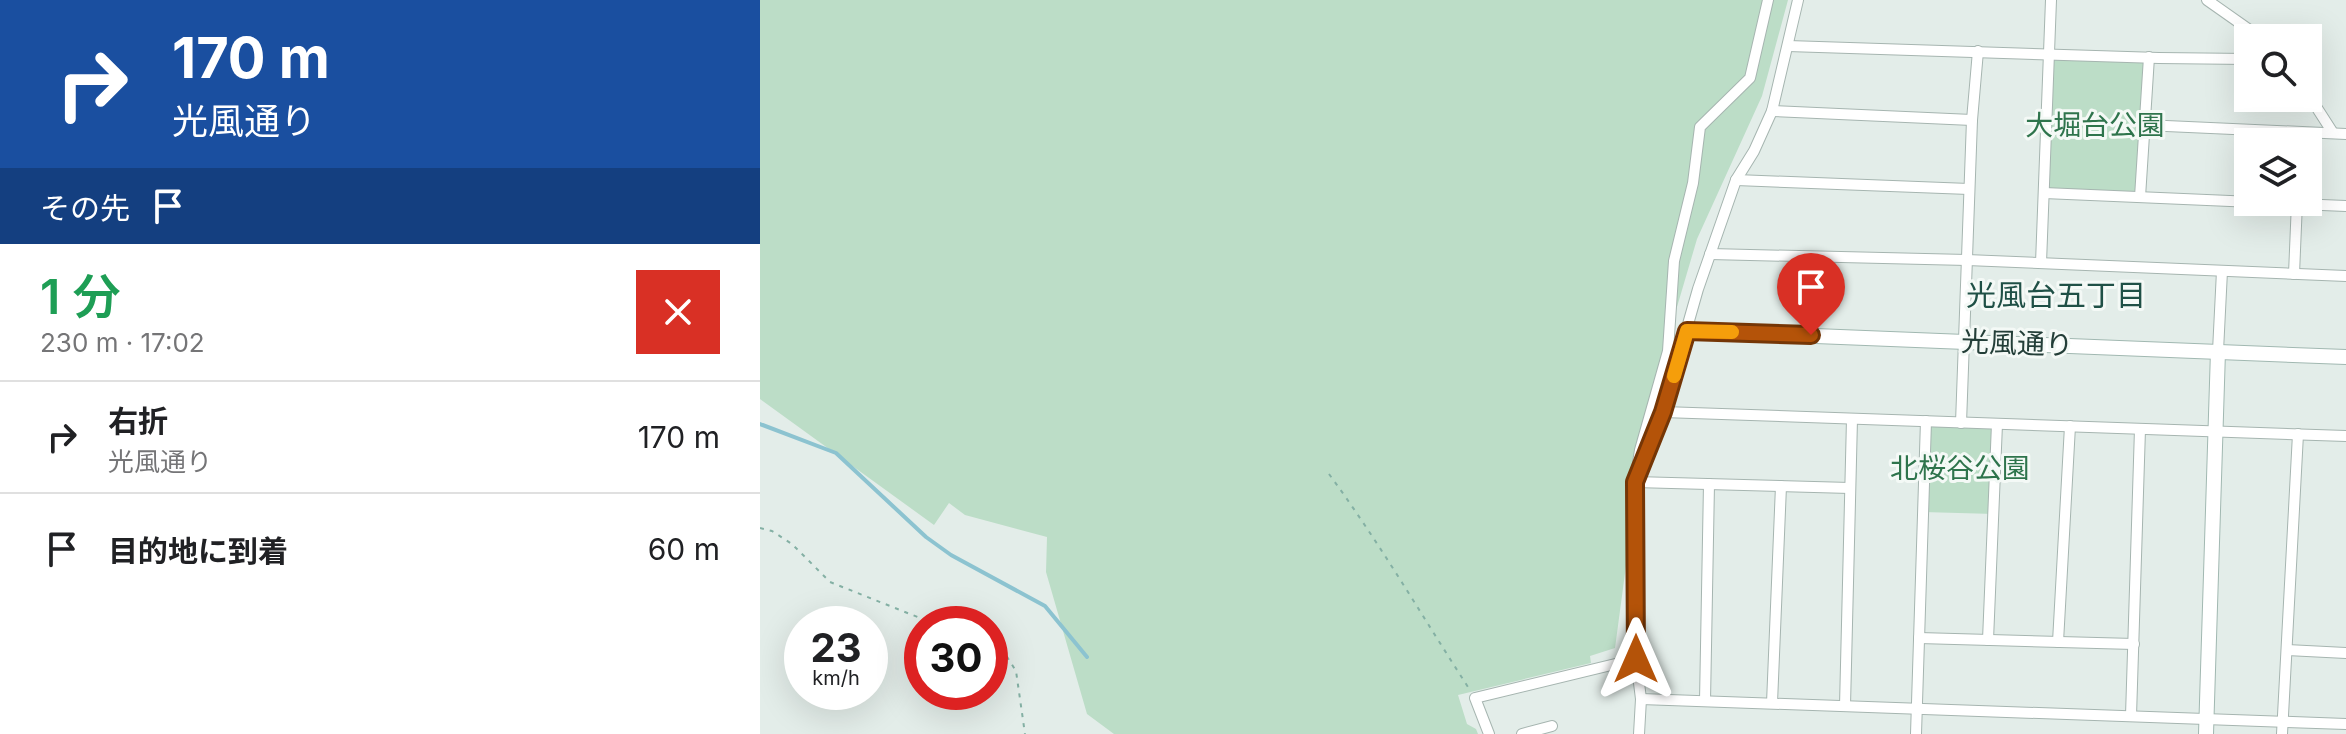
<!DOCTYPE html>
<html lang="ja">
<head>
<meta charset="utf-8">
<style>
  body { margin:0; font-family:Inter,"Noto Sans JP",sans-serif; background:#f6f6f6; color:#202124; height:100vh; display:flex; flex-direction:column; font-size:30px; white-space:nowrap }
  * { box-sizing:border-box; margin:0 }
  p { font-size:26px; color:#757577 }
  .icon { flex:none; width:44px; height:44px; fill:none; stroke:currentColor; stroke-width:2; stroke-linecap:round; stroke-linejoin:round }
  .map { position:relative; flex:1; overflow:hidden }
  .side { display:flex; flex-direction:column; background:#fff; width:760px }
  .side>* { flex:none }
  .banner { background:#1a4fa0; color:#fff; overflow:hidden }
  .tools { position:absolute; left:1474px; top:24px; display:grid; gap:16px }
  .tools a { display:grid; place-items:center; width:88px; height:88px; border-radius:0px; background:#fff; box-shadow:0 8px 32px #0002; font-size:40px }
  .speed { position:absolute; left:24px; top:606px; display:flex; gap:16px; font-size:40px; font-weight:700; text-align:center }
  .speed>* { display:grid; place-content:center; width:104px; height:104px; border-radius:50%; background:#fff; box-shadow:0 8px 32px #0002; line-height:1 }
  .speed small { font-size:20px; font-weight:400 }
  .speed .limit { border:12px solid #d22; background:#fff; color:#111 }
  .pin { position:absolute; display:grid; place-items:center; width:68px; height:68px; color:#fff; margin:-82px -34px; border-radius:50% 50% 50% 0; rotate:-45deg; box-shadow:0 0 8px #0007 }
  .pin .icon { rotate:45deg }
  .me { position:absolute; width:88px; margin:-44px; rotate:0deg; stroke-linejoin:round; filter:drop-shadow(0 0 6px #0008) }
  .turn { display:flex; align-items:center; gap:28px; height:168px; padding:0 40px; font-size:36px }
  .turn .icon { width:104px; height:104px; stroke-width:2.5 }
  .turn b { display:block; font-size:56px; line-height:68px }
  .then { display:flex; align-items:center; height:76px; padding:0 40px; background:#0003; gap:16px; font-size:30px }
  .round { display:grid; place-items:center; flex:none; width:84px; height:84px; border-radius:0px; background:#f6f6f6 }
  .headline { display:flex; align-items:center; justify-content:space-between; height:136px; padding:0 40px }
  h1 { font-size:48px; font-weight:600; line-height:60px; color:#1e9e55 }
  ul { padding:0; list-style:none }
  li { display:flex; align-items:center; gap:24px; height:112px; padding:0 40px; border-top:2px solid #e0e0e0 }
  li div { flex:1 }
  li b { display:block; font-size:30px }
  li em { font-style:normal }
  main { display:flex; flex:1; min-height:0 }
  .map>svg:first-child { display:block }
  .green { fill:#bcddc7 }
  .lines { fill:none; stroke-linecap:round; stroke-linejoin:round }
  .stream { stroke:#8cc3d0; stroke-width:4 }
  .street-casing { stroke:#a6b5b0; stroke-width:12 }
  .secondary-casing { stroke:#a1b8b1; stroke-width:16 }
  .path { stroke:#84b0a4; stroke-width:2; stroke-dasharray:4 6; stroke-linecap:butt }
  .street { stroke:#fff; stroke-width:10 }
  .secondary { stroke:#fff; stroke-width:14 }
  .route-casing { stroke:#753606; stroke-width:20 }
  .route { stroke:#b45309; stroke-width:14 }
  .slow { stroke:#f59e0b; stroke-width:14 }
  .labels { text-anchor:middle; stroke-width:6; stroke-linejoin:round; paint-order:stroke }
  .park-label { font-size:28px; fill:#2e744c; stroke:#f4f9f6 }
  .street-label { font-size:28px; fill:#233e38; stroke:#f4f9f6 }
  .neighbourhood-label { font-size:30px; fill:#1f5046; stroke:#f4f9f6 }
</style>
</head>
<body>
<main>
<section class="side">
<div class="banner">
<div class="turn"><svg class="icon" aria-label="right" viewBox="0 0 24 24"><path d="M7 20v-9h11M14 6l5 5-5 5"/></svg><div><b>170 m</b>光風通り</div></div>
<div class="then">その先<svg class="icon" aria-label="arrive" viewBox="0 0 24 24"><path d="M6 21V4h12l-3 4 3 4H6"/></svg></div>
</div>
<div class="headline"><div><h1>1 分</h1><p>230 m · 17:02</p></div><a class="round" style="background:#d93025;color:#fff"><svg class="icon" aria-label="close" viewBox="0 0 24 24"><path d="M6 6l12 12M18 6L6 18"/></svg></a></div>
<ul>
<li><svg class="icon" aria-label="right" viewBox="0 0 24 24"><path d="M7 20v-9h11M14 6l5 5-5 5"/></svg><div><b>右折</b><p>光風通り</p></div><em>170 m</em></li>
<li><svg class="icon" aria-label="arrive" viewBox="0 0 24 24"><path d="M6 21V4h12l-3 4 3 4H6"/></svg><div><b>目的地に到着</b></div><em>60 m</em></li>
</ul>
</section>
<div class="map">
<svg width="1586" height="734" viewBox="0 0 1586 734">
  <rect width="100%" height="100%" fill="#e3ede9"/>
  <g class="green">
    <polygon points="0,0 1028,0 1002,96 937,239 887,409 855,648 830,656 831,663 698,695 707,724 716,729 718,734 354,734 327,714 286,572 287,537 205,515 189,503 174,525 0,399"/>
    <polygon points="1289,53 1389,57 1380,197 1284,193"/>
    <polygon points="1166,421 1237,424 1234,514 1163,512"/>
  </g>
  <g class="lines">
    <polyline class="stream" points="0,424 76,453 166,537 191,555 285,606 327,657"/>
    <defs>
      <g id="street">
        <polyline points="1447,0 1501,38"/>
        <polyline points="1028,46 1399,58 1488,59"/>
        <polyline points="1548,94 1573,133"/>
        <polyline points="1012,111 1212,120"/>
        <polyline points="1384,125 1586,134"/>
        <polyline points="976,180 1209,189"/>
        <polyline points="1284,193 1586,206"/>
        <polyline points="1380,197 1389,57"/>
        <polyline points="950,254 1207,260 1586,276"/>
        <polyline points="1281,263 1291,0"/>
        <polyline points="1534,274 1537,202"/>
        <polyline points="1458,351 1462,271"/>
        <polyline points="903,412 1586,436"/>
        <polyline points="1201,423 1212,120 1218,51"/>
        <polyline points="882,465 903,412 938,289 976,180 994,151 1012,111 1038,0"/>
        <polyline points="875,482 1090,488"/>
        <polyline points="1159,638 1374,644"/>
        <polyline points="1228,640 1237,424"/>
        <polyline points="1298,642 1310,426"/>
        <polyline points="1527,650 1586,653"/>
        <polyline points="881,699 1586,724"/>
        <polyline points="945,701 949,484"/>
        <polyline points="1012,703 1021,486"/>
        <polyline points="1085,706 1092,419"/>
        <polyline points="1371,716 1380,429"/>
        <polyline points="729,734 715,698 876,659"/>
        <polyline points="762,734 792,726"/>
        <polyline points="879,734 881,699 876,659 875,482 880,450 908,351 914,261 933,183 940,127 990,78 1008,0"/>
        <polyline points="1156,734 1166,421"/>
        <polyline points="1522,734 1538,434"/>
      </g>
      <g id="secondary">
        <polyline points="927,331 1586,357"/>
        <polyline points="1446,734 1458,351"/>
      </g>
    </defs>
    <use href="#street" class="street-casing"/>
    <use href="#secondary" class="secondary-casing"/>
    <g class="path">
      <path d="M569,474C619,542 662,616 708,687"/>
      <polyline points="0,528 12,531 32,544 70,582 175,624"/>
      <polyline points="230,647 244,652 256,671 265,734"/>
    </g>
    <use href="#street" class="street"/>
    <use href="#secondary" class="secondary"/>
  </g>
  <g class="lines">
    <defs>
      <polyline id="route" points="876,659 875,482 903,412 927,331 1051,335"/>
    </defs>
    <use href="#route" class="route-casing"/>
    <use href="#route" class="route"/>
    <polyline class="slow" points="914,376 927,331 972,332"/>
  </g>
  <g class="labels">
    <g class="park-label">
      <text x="1335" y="135">大堀台公園</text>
      <text x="1200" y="478">北桜谷公園</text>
    </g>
    <g class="street-label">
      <text transform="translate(1257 343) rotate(2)" y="10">光風通り</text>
    </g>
    <g class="neighbourhood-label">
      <text x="1296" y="306">光風台五丁目</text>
    </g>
  </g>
</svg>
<div class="tools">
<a><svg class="icon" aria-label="search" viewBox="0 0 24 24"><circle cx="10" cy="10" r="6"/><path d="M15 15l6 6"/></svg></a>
<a><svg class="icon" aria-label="layers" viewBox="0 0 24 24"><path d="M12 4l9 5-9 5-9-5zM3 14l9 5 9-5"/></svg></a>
</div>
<div class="speed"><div>23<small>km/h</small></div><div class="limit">30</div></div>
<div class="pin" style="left:1051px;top:335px;background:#d93025"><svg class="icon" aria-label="arrive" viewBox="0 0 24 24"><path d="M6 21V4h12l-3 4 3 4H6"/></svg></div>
<svg class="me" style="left:876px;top:659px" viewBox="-20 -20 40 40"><path d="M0-17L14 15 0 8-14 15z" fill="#b45309" stroke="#fff" stroke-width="4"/></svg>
</div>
</main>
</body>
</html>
